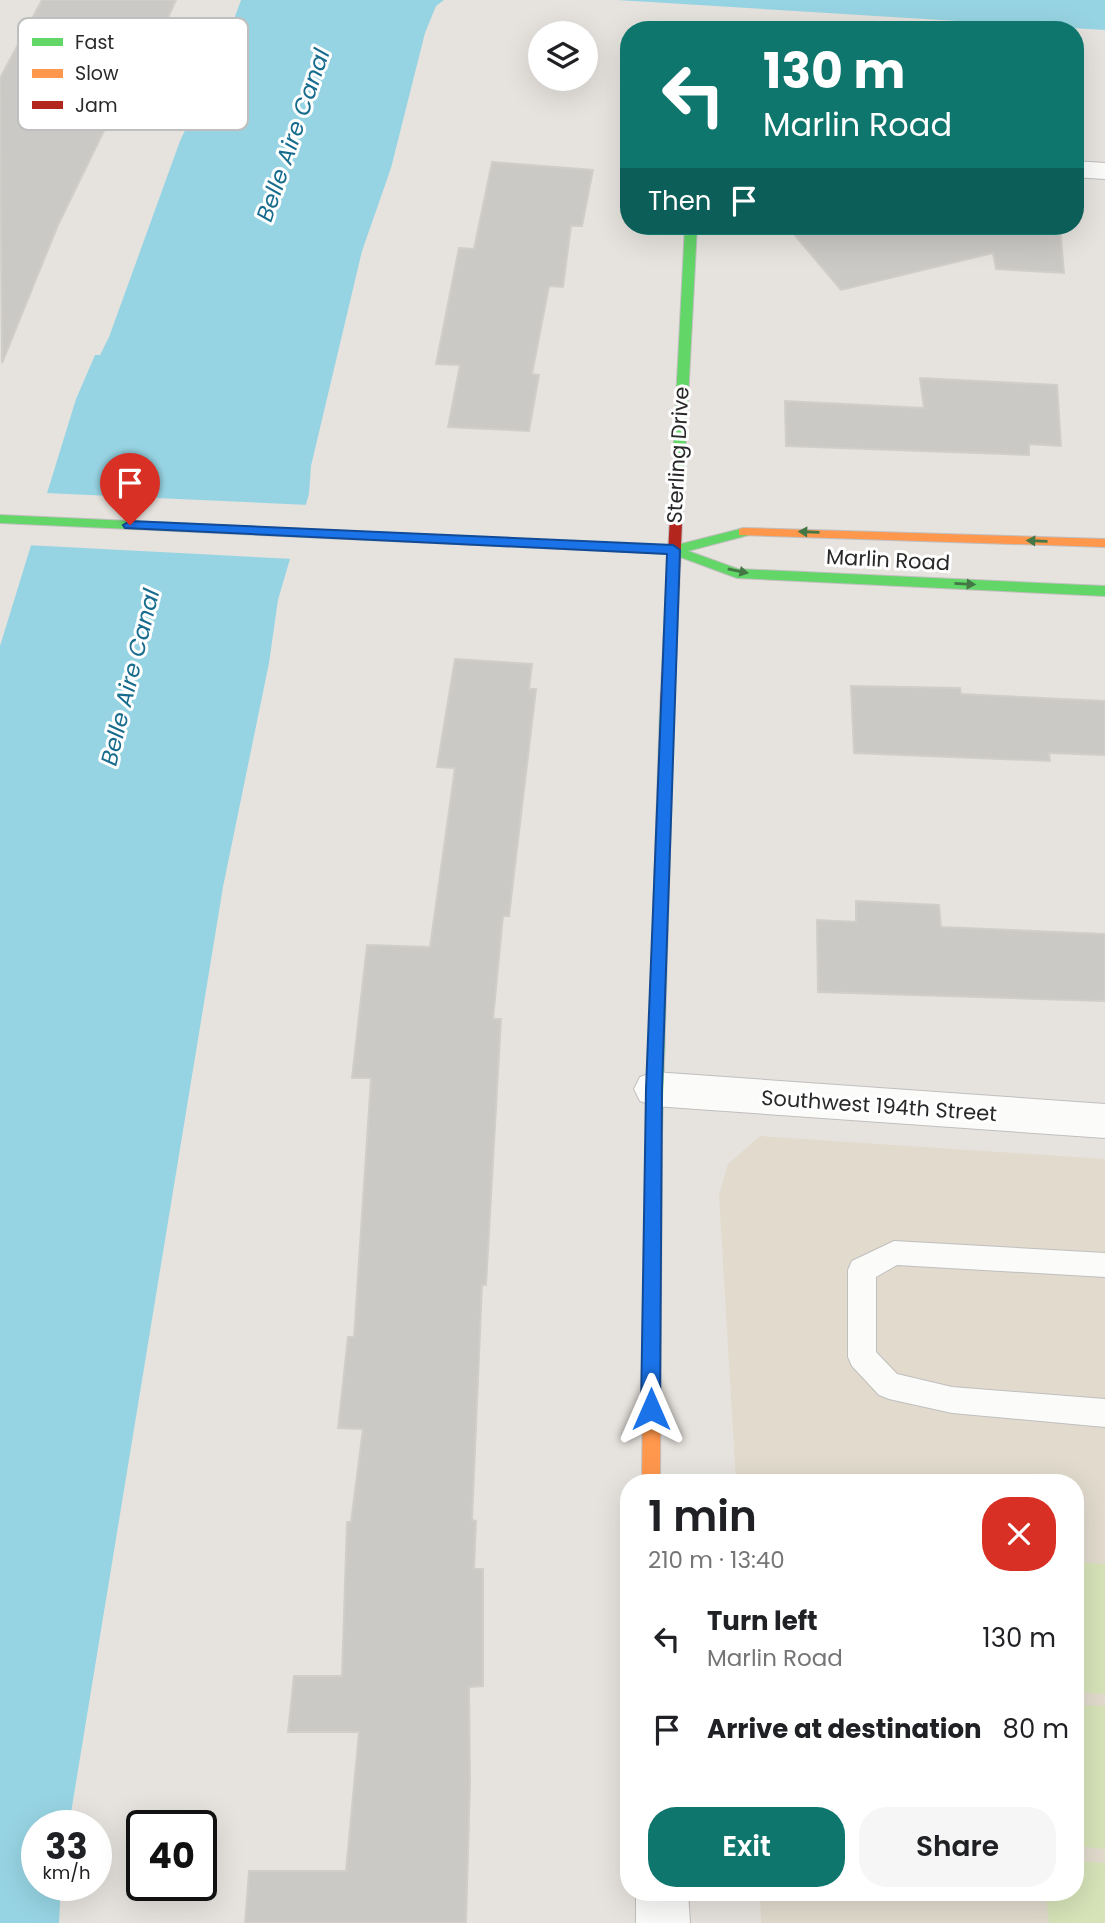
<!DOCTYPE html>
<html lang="en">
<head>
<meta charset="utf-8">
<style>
  body { margin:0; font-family:Poppins,sans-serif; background:#f6f6f6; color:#202124; height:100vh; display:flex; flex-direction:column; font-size:26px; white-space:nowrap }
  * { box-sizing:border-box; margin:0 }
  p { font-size:23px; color:#757577 }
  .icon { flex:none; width:38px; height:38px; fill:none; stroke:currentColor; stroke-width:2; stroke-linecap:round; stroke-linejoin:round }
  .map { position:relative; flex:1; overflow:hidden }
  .sheet { position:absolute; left:620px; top:1474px; width:464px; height:427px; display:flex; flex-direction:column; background:#fff; border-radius:28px; box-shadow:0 7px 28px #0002 }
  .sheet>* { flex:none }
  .banner { position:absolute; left:620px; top:21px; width:464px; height:214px; border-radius:28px; box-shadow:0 7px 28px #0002; background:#0f766e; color:#fff; overflow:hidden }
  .controls { position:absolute; left:528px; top:21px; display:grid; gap:14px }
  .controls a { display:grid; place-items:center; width:70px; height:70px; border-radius:50%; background:#fff; box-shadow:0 7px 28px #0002; font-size:35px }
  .speed { position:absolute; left:21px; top:1810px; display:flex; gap:14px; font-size:35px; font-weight:700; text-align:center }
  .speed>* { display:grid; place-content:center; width:91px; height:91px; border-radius:50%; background:#fff; box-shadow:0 7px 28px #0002; line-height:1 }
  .speed small { font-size:18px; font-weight:400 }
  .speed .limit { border:4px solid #111; border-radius:10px; background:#fff; color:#111 }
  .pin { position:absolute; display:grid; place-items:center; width:60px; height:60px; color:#fff; margin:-72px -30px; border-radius:50% 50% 50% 0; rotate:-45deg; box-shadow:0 0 7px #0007 }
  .pin .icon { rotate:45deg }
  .me { position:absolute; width:77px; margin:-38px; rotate:0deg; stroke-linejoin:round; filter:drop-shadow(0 0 5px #0008) }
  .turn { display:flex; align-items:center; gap:24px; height:147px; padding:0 28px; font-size:32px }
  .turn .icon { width:91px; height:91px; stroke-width:2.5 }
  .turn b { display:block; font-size:49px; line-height:60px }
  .then { display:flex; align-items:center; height:66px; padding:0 28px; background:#0003; gap:14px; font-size:26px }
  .round { display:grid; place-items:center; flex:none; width:74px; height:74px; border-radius:28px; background:#f6f6f6 }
  .headline { display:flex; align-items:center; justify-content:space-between; height:119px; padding:0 28px }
  h1 { font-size:42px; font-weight:600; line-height:52px }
  .primary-button { display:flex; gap:14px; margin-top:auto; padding:14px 28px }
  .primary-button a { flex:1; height:80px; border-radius:28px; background:#0f766e; color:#fff; font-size:28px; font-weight:600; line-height:80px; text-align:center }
  .primary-button a+a { background:#f6f6f6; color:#202124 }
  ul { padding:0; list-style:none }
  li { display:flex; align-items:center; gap:21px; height:91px; padding:0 28px }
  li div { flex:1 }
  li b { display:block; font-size:26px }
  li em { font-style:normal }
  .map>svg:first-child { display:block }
  .education { fill:#e1dacd }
  .pitch { fill:#d6e3b8 }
  .water { fill:#97d4e3 }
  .pier { fill:#e6e3de }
  .building { fill:#cbc9c5; stroke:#d1ceca; stroke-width:2 }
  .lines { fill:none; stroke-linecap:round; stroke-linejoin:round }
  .lane-casing { stroke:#c0bfbf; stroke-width:2 }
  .street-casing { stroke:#c0bfbf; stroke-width:2 }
  .fast-casing { stroke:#c0bfbf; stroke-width:2 }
  .slow-casing { stroke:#c0bfbf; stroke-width:2 }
  .jam-casing { stroke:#c0bfbf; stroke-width:2 }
  .lane { fill:#fbfbfa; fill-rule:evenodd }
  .street { fill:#fbfbfa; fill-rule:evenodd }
  .fast { fill:#63d668; fill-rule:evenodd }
  .slow { fill:#ff974d; fill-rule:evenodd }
  .jam { fill:#b3261e; fill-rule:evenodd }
  .oneway { fill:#437745 }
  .route { fill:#1a73e8; stroke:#114b97; stroke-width:2 }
  .labels { text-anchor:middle; stroke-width:6; stroke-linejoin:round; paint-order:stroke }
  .street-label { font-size:21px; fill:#292929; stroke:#fff }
  .water-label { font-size:23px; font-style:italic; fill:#176c8e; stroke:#fff }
  .key { fill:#fff; stroke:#bfbfbf; stroke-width:2 }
  .key-label { font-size:19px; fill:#292929 }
</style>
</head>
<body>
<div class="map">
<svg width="1105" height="1923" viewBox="0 0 1105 1923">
  <rect width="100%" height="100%" fill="#e6e3de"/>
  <polygon class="education" points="760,1136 1105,1159 1105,1923 761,1923 760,1892 1074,1892 1074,1482 736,1482 719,1195 728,1164"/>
  <g class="pitch">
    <polygon points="1075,1562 1105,1564 1105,1694 1075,1692"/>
    <polygon points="1074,1705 1105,1706 1105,1849 1075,1846"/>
    <polygon points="1075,1861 1105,1863 1105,1923 1049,1923 1046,1892 1074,1892"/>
  </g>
  <g class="water">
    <polygon points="241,0 444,0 436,6 425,33 391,168 362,251 311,466 309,494 278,600 269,663 223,887 69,1825 37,1825 37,1885 61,1885 59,1923 0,1923 0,646 76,399 95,355 100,355 109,337 180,141 221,55"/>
    <polygon points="617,0 1105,0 1105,30"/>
  </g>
  <polygon class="pier" points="45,493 309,505 294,559 26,545"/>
  <g class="building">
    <polygon points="42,0 176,0 160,35 175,36 144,105 117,104 58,225 2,363 0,78"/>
    <polygon points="492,162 593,170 582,226 571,226 563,287 549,286 532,374 539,375 529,431 448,427 460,365 436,364 459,248 474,249"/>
    <polygon points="787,226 1060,227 1064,273 996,269 993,253 841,290"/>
    <polygon points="920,378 1057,385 1061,446 1029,444 1029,455 786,446 785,401 924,408"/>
    <polygon points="455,659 532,664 529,689 536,689 509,916 503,916 493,1019 501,1019 486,1285 482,1285 472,1520 476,1521 474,1569 483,1569 483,1686 469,1687 470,1781 466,1923 245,1923 249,1871 346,1871 359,1732 288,1732 294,1676 342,1676 347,1522 351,1522 363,1429 338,1428 348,1337 354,1337 371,1078 352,1078 367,945 430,947 455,768 437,767"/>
    <polygon points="851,686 960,688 961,694 1105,701 1105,755 1049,753 1050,761 854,753"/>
    <polygon points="856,901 939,905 941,927 1105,934 1105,1001 818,992 817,920 856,922"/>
  </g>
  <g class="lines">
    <defs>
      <polygon id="lane" points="894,1241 1105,1253 1105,1277 897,1265 876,1277 876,1352 897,1374 952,1387 1105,1399 1105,1427 952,1413 889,1399 879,1395 852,1366 848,1357 848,1270 852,1261"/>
      <g id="street">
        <polygon points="1074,161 1105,163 1105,179 1074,177"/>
        <polygon points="654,1072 1105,1104 1105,1138 654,1106 640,1101 634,1089 640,1077"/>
        <polygon points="636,1892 688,1892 690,1923 636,1923"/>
      </g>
      <g id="fast">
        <polygon points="685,226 697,226 684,477 678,481 672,477"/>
        <polygon points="0,515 673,546 744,528 749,529 749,535 688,551 738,569 1105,586 1105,596 737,578 672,554 0,523"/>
        <polygon points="667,703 674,708 662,1134 660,1139 654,1141 648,1139 646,1134 660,708"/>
      </g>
      <g id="slow">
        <polygon points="744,528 1105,539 1105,547 739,535 739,529"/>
        <polygon points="654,1127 660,1129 662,1134 660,1482 642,1482 646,1134 648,1129"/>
      </g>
      <polygon id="jam" points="678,473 684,477 674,708 667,713 660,708 672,477"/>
    </defs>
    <use href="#lane" class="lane-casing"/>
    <use href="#street" class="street-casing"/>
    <use href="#fast" class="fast-casing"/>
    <use href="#slow" class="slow-casing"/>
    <use href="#jam" class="jam-casing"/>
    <use href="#lane" class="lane"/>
    <use href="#street" class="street"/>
    <use href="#fast" class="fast"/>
    <use href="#slow" class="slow"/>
    <use href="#jam" class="jam"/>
  </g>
  <defs><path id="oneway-solid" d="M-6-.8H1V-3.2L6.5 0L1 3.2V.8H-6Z" transform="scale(1.75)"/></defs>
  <g class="oneway">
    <use href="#oneway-solid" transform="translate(809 532) rotate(-178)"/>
    <use href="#oneway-solid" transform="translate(1037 541) rotate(-178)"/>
    <use href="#oneway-solid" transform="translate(738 571) rotate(12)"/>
    <use href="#oneway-solid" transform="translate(965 584) rotate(3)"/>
  </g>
  <polygon class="route" points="130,521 673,545 680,550 662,1089 660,1409 657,1415 651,1418 644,1415 641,1409 646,1089 667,554 125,528 123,525"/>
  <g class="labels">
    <g class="street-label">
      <text transform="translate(678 455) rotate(-87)" y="7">Sterling Drive</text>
      <text transform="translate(888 560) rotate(3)" y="7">Marlin Road</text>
      <text transform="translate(879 1106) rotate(4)" y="7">Southwest 194th Street</text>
    </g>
    <g class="water-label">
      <text transform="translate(293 135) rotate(-71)" y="8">Belle Aire Canal</text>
      <text transform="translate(130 677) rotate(-76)" y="8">Belle Aire Canal</text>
    </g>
  </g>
  <rect x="18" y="18" width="230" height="112" rx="10" class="key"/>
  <rect x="32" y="38" width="31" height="8" fill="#63d668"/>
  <rect x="32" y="69" width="31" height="9" fill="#ff974d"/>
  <rect x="32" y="101" width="31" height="8" fill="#b3261e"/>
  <g class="key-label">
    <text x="75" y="49">Fast</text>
    <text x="75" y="80">Slow</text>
    <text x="75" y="112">Jam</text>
  </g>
</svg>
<div class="controls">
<a><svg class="icon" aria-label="layers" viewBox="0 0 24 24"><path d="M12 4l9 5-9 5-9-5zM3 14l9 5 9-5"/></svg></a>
</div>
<div class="speed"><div>33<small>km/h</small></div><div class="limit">40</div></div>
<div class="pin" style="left:130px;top:525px;background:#d93025"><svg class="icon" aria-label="arrive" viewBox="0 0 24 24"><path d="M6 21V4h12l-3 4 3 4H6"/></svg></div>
<svg class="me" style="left:651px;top:1409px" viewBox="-20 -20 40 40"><path d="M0-17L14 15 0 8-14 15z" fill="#1a73e8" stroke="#fff" stroke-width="4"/></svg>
<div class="banner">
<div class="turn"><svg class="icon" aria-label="left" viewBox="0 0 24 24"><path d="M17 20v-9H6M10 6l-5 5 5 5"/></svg><div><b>130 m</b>Marlin Road</div></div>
<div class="then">Then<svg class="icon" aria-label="arrive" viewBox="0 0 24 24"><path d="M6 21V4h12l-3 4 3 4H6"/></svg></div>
</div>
<section class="sheet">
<div class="headline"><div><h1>1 min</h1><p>210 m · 13:40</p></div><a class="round" style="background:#d93025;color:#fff"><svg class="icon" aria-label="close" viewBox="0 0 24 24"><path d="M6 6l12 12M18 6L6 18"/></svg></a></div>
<ul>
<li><svg class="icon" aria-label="left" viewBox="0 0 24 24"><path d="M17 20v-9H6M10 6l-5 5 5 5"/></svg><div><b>Turn left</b><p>Marlin Road</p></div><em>130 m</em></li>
<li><svg class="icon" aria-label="arrive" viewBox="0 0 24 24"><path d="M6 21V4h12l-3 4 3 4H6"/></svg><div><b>Arrive at destination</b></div><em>80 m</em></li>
</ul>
<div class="primary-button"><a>Exit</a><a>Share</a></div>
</section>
</div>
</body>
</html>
